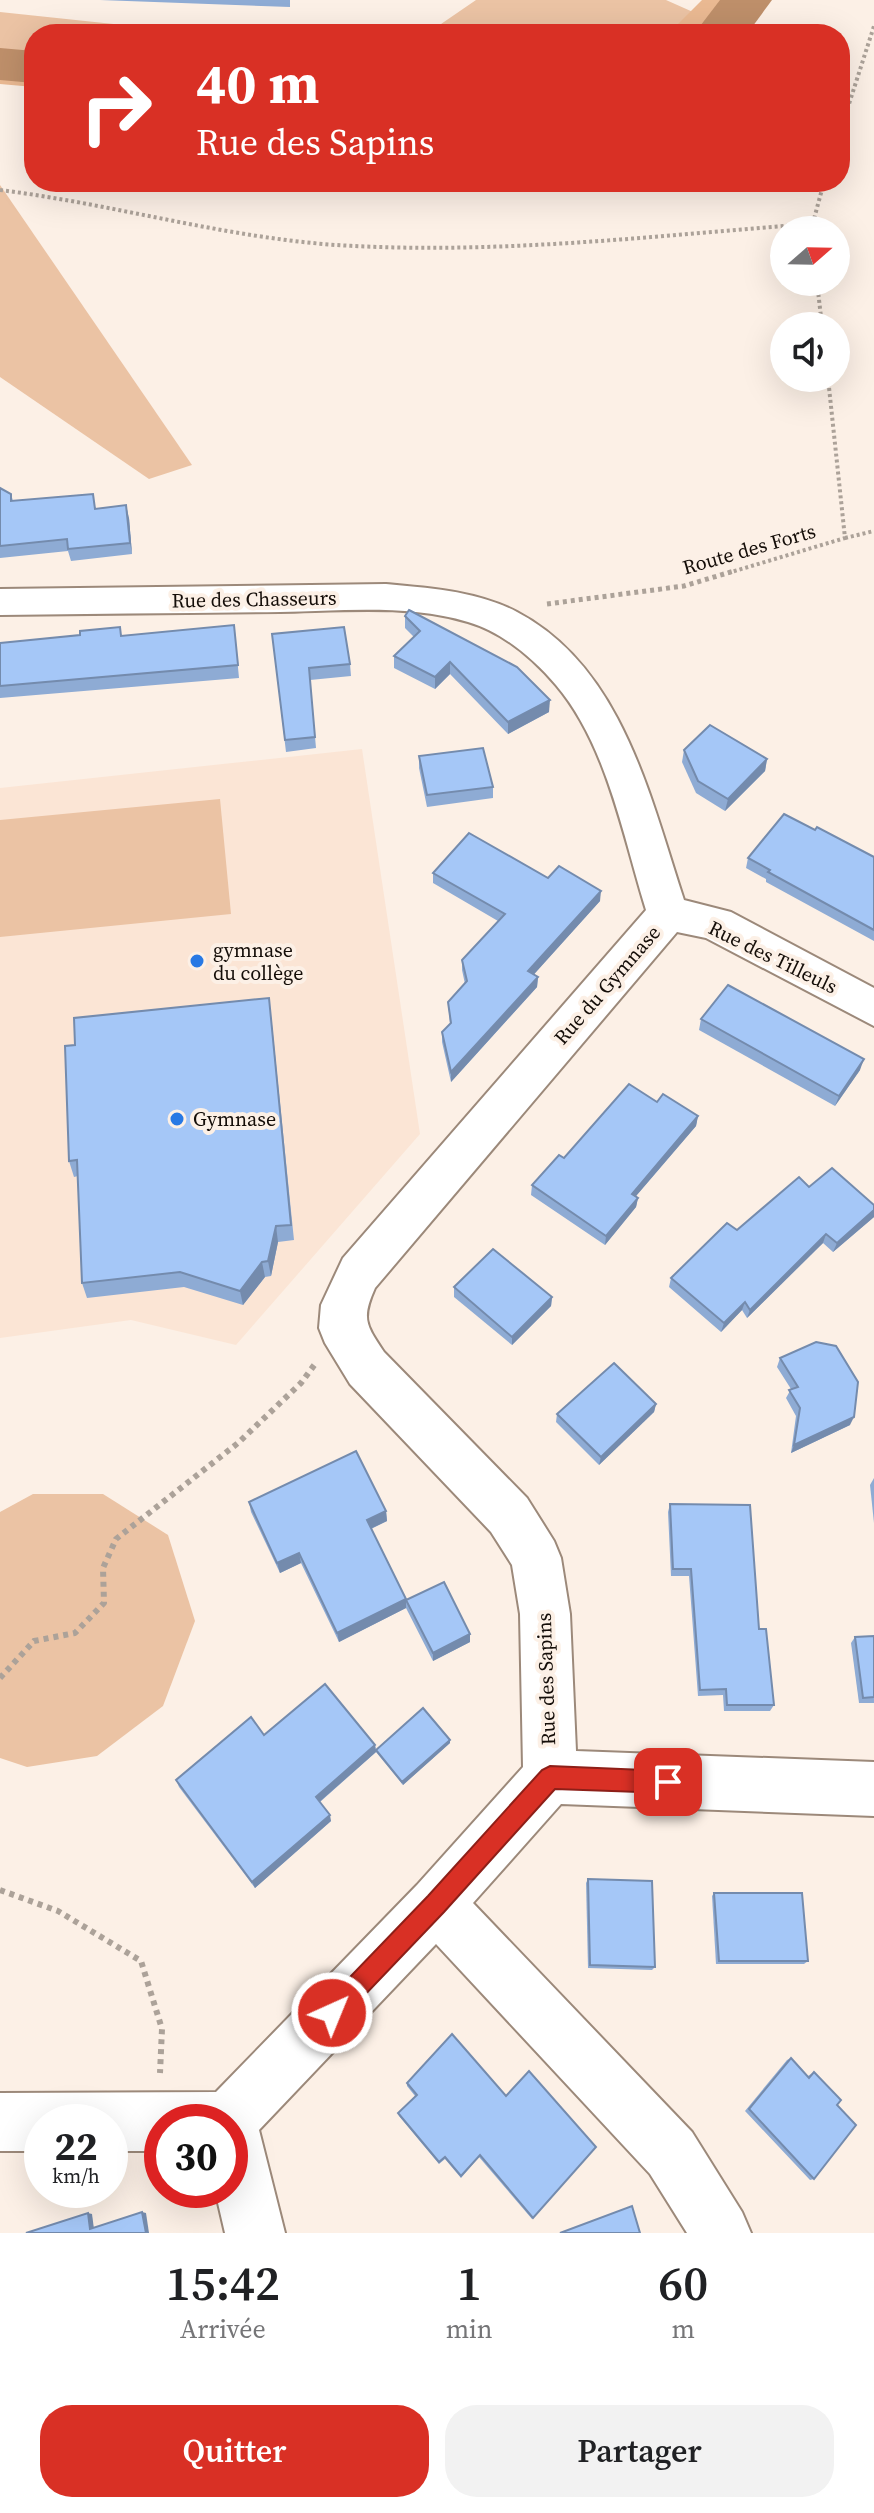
<!DOCTYPE html>
<html lang="fr">
<head>
<meta charset="utf-8">
<style>
  body { margin:0; font-family:"Source Serif 4",serif; background:#f2f2f2; color:#202124; height:100vh; display:flex; flex-direction:column; font-size:30px; white-space:nowrap }
  * { box-sizing:border-box; margin:0 }
  p { font-size:26px; color:#757577 }
  .icon { flex:none; width:44px; height:44px; fill:none; stroke:currentColor; stroke-width:2; stroke-linecap:round; stroke-linejoin:round }
  .map { position:relative; height:2233px; overflow:hidden }
  .sheet { display:flex; flex-direction:column; background:#fff; flex:1 }
  .sheet>* { flex:none }
  .top-card { position:absolute; left:24px; top:24px; width:826px; height:168px; border-radius:32px; box-shadow:0 8px 32px #0002; background:#d93025; color:#fff; overflow:hidden }
  .needle { width:52px; rotate:70deg }
  .buttons { position:absolute; left:770px; top:216px; display:grid; gap:16px }
  .buttons a { display:grid; place-items:center; width:80px; height:80px; border-radius:50%; background:#fff; box-shadow:0 8px 32px #0002; font-size:40px }
  .speed { position:absolute; left:24px; top:2104px; display:flex; gap:16px; font-size:40px; font-weight:700; text-align:center }
  .speed>* { display:grid; place-content:center; width:104px; height:104px; border-radius:50%; background:#fff; box-shadow:0 8px 32px #0002; line-height:1 }
  .speed small { font-size:20px; font-weight:400 }
  .speed .limit { border:12px solid #d22; background:#fff; color:#111 }
  .pin { position:absolute; display:grid; place-items:center; width:68px; height:68px; color:#fff; margin:-34px; border-radius:16px; box-shadow:0 4px 12px #0006 }
  .me { position:absolute; width:88px; margin:-44px; rotate:44deg; stroke-linejoin:round; filter:drop-shadow(0 0 6px #0008) }
  .turn { display:flex; align-items:center; gap:28px; height:168px; padding:0 40px; font-size:36px }
  .turn .icon { width:104px; height:104px; stroke-width:2.5 }
  .turn b { display:block; font-size:56px; line-height:68px }
  .eta { display:flex; justify-content:space-evenly; align-items:center; height:136px; text-align:center }
  .eta b { font-size:48px; font-weight:600; line-height:56px }
  .button { display:flex; gap:16px; margin-top:auto; padding:16px 40px }
  .button a { flex:1; height:92px; border-radius:32px; background:#d93025; color:#fff; font-size:32px; font-weight:600; line-height:92px; text-align:center }
  .button a+a { background:#f2f2f2; color:#202124 }
  .map>svg:first-child { display:block }
  .built { fill:#fbe5d5 }
  .green { fill:#ebc3a4 }
  .forest { fill:#eab992 }
  .lines { fill:none; stroke-linecap:round; stroke-linejoin:round }
  .river { fill:#be8f6a; fill-rule:evenodd }
  .minor-casing { stroke:#9c897a; stroke-width:4 }
  .path-far2 { stroke:#aca299; stroke-width:4; stroke-dasharray:3 3; stroke-linecap:butt }
  .path-far1 { stroke:#aca299; stroke-width:5; stroke-dasharray:4 4; stroke-linecap:butt }
  .path { stroke:#aca299; stroke-width:6; stroke-dasharray:5 5; stroke-linecap:butt }
  .minor { fill:#fff; fill-rule:evenodd }
  .wall { fill:#8eabd4 }
  .shaded-wall { fill:#748bad }
  .building { fill:#a5c7f7; stroke:#748bad; stroke-width:2 }
  .route { fill:#d93025; stroke:#8d1f18; stroke-width:2 }
  .poi-dot { fill:#2879e4; stroke:#fcf0e6; stroke-width:3 }
  .labels { text-anchor:middle; stroke-width:8; stroke-linejoin:round; paint-order:stroke }
  .street-label { font-size:20px; fill:#140d08; stroke:#fcf0e6 }
  .poi-label { font-size:20px; fill:#140d08; stroke:#fcf0e6; text-anchor:start }
</style>
</head>
<body>
<div class="map">
<svg width="874" height="2233" viewBox="0 0 874 2233">
  <rect width="100%" height="100%" fill="#fcf0e6"/>
  <polygon class="built" points="362,749 420,1134 236,1345 131,1320 0,1338 0,788"/>
  <g class="green">
    <polygon points="476,0 666,0 693,12 668,34 369,34 441,24"/>
    <polygon points="0,12 208,34 34,34 34,55 0,52"/>
    <polygon points="0,185 192,465 149,479 0,377"/>
    <polygon points="220,799 231,914 0,937 0,820"/>
    <polygon points="33,1494 103,1494 168,1535 195,1621 163,1706 97,1756 27,1767 0,1758 0,1512"/>
  </g>
  <g class="forest">
    <polygon points="702,0 761,0 738,34 668,34"/>
    <polygon points="0,52 34,55 34,87 0,84"/>
  </g>
  <g class="lines">
    <g class="river">
      <polygon points="720,0 772,0 747,34 694,34"/>
      <polygon points="0,48 34,51 34,83 0,80"/>
    </g>
    <defs>
      <path id="minor" d="M386,584C430,588 477,591 517,612C622,667 650,797 684,900L731,912L874,988V1026L706,938L677,932L375,1288C361,1319 366,1325 384,1352L527,1498L554,1541L561,1558L570,1614L576,1751L874,1762V1816L561,1804L473,1903L692,2132L742,2212L751,2233H687L650,2174L436,1944L259,2130L285,2233H225L215,2190H230V2122H162V2151H110V2122H42V2151H0V2093L216,2092L417,1885L523,1767L520,1614L512,1565L491,1532L350,1384L325,1343L319,1328L321,1305L343,1258L646,910C623,836 607,745 556,685C533,658 502,632 468,622C408,604 341,611 280,612C187,613 93,614 0,615V589Z"/>
    </defs>
    <use href="#minor" class="minor-casing"/>
    <g class="path-far2">
      <polyline points="840,132 874,26"/>
      <path d="M0,190C113,204 222,237 336,245C494,255 653,236 810,224"/>
      <polyline points="811,230 824,182"/>
      <polyline points="817,282 822,326"/>
      <polyline points="845,538 874,531"/>
      <polyline points="728,573 845,538 828,378"/>
    </g>
    <polyline class="path-far1" points="547,604 684,586 734,571"/>
    <g class="path">
      <polyline points="0,1678 34,1641 75,1633 104,1603 103,1568 116,1539 238,1443 301,1383 315,1364"/>
      <polyline points="0,1890 58,1911 141,1961 162,2029 160,2073"/>
    </g>
    <use href="#minor" class="minor"/>
  </g>
  <g class="wall">
    <polygon points="100,0 290,0 290,7"/>
    <polygon points="0,488 11,494 13,501 96,508 129,518 132,554 71,561 68,551 0,558"/>
    <polygon points="405,616 549,712 508,734 450,674 435,689 394,668 394,656 414,637 405,628"/>
    <polygon points="234,625 239,678 0,698 0,643 122,636"/>
    <polygon points="272,634 350,664 351,676 310,680 316,748 286,752"/>
    <polygon points="684,750 767,759 765,771 725,811 696,793 682,762"/>
    <polygon points="419,756 493,787 493,798 427,807 419,768"/>
    <polygon points="815,830 874,857 874,941 766,882 766,879 746,868 748,858"/>
    <polygon points="433,873 548,878 600,901 534,974 538,977 537,987 451,1082 442,1042 442,1032 450,1024 448,1002 465,984 462,970 462,960 498,921 433,883"/>
    <polygon points="271,1015 294,1240 278,1242 271,1276 265,1277 243,1305 184,1287 87,1298 82,1283 78,1176 74,1177 69,1161"/>
    <polygon points="701,1019 860,1070 835,1106 699,1030"/>
    <polygon points="657,1102 698,1116 696,1126 636,1196 638,1198 636,1207 605,1245 531,1195 532,1185 564,1158"/>
    <polygon points="809,1187 874,1205 874,1217 833,1252 823,1243 747,1318 742,1310 721,1332 669,1287 671,1278"/>
    <polygon points="454,1287 552,1297 551,1306 512,1345 454,1297"/>
    <polygon points="780,1358 850,1425 791,1453 796,1416 786,1398 791,1389 777,1367"/>
    <polygon points="656,1404 654,1412 599,1465 556,1422 557,1414"/>
    <polygon points="874,1478 874,1523 870,1485"/>
    <polygon points="249,1502 386,1511 387,1521 371,1529 406,1600 470,1642 433,1661 406,1608 339,1642 301,1563 280,1573 251,1512"/>
    <polygon points="670,1504 759,1629 774,1705 770,1711 724,1711 723,1695 698,1696 689,1576 671,1576 668,1512"/>
    <polygon points="874,1636 874,1703 859,1703 851,1643 855,1637"/>
    <polygon points="264,1735 375,1745 376,1750 450,1743 403,1785 376,1752 320,1802 331,1821 255,1888 179,1787 176,1780"/>
    <polygon points="588,1879 655,1967 652,1970 588,1968 586,1883"/>
    <polygon points="714,1893 808,1961 804,1964 716,1964 712,1896"/>
    <polygon points="452,2034 533,2218 532,2219 479,2157 461,2178 445,2159 439,2164 399,2116 398,2113 415,2096 407,2086 407,2083"/>
    <polygon points="791,2058 808,2076 814,2072 837,2105 814,2179 810,2180 745,2111 787,2060"/>
  </g>
  <g class="shaded-wall">
    <polygon points="126,505 129,518 132,554 130,543"/>
    <polygon points="450,662 450,674 435,689 435,677"/>
    <polygon points="550,700 549,712 508,734 508,722"/>
    <polygon points="767,759 765,771 725,811 728,799"/>
    <polygon points="601,891 600,901 528,981 528,971"/>
    <polygon points="538,977 537,987 451,1082 451,1072"/>
    <polygon points="864,1059 860,1070 835,1106 839,1096"/>
    <polygon points="698,1116 696,1126 630,1203 632,1194"/>
    <polygon points="638,1198 636,1207 605,1245 606,1236"/>
    <polygon points="874,1210 874,1217 833,1252 837,1243"/>
    <polygon points="276,1226 278,1242 271,1276 268,1261"/>
    <polygon points="826,1234 823,1243 747,1318 750,1310"/>
    <polygon points="262,1262 265,1277 243,1305 240,1291"/>
    <polygon points="552,1297 551,1306 512,1345 512,1337"/>
    <polygon points="745,1302 742,1310 721,1332 724,1323"/>
    <polygon points="656,1404 654,1412 599,1465 601,1457"/>
    <polygon points="854,1417 850,1425 791,1453 794,1445"/>
    <polygon points="386,1511 387,1521 368,1530 367,1520"/>
    <polygon points="299,1553 301,1563 280,1573 277,1563"/>
    <polygon points="406,1599 406,1608 339,1642 337,1633"/>
    <polygon points="470,1634 470,1642 433,1661 433,1653"/>
    <polygon points="450,1740 450,1743 403,1785 402,1782"/>
    <polygon points="375,1745 376,1752 317,1804 316,1797"/>
    <polygon points="330,1815 331,1821 255,1888 252,1882"/>
    <polygon points="142,2212 146,2213 149,2233 146,2233"/>
    <polygon points="88,2213 92,2214 94,2229 90,2229"/>
  </g>
  <g class="building">
    <polygon points="0,488 11,494 11,501 93,494 95,509 126,505 130,543 68,549 67,539 0,546"/>
    <polygon points="409,610 517,667 550,700 508,722 450,662 435,677 394,656 420,631 405,616"/>
    <polygon points="234,625 238,665 0,686 0,643 80,635 80,631 120,627 121,636"/>
    <polygon points="344,627 350,664 309,668 315,737 285,740 272,634"/>
    <polygon points="710,725 767,759 728,799 698,781 684,750"/>
    <polygon points="483,748 493,787 427,795 419,756"/>
    <polygon points="784,814 815,830 817,827 874,857 874,930 768,872 770,870 748,858"/>
    <polygon points="469,833 548,878 559,866 601,891 528,971 538,977 451,1072 442,1032 451,1023 448,1002 467,981 462,960 505,914 433,873"/>
    <polygon points="728,985 864,1059 839,1096 701,1019"/>
    <polygon points="269,998 291,1225 276,1226 268,1261 262,1262 240,1291 180,1272 82,1283 77,1160 69,1161 65,1046 75,1045 74,1018"/>
    <polygon points="629,1084 657,1102 663,1094 698,1116 632,1194 638,1198 606,1236 532,1185 559,1155 564,1158"/>
    <polygon points="832,1168 874,1205 874,1210 837,1243 826,1234 750,1310 745,1302 724,1323 671,1278 727,1223 737,1230 799,1177 809,1187"/>
    <polygon points="493,1249 552,1297 512,1337 454,1287"/>
    <polygon points="816,1342 836,1346 858,1382 854,1417 794,1445 800,1408 789,1390 798,1387 780,1358"/>
    <polygon points="614,1363 656,1404 601,1457 557,1414"/>
    <polygon points="356,1451 386,1511 367,1520 406,1599 337,1633 299,1553 277,1563 249,1502"/>
    <polygon points="670,1504 750,1505 759,1629 766,1629 774,1705 727,1705 726,1689 700,1690 691,1569 673,1569"/>
    <polygon points="444,1582 470,1634 433,1653 406,1600"/>
    <polygon points="874,1636 874,1697 863,1698 855,1637"/>
    <polygon points="325,1684 375,1745 316,1797 330,1815 252,1882 176,1780 251,1717 264,1735"/>
    <polygon points="423,1708 450,1740 402,1782 376,1750"/>
    <polygon points="588,1879 652,1881 655,1967 590,1965"/>
    <polygon points="714,1893 802,1893 808,1961 719,1961"/>
    <polygon points="452,2034 506,2096 529,2071 596,2147 533,2218 480,2155 461,2176 445,2157 439,2162 398,2113 417,2095 407,2083"/>
    <polygon points="791,2058 809,2078 814,2072 841,2100 837,2105 856,2125 814,2179 749,2109"/>
    <polygon points="632,2206 640,2233 560,2233"/>
    <polygon points="142,2212 146,2233 26,2233 88,2213 90,2229"/>
  </g>
  <polygon class="route" points="550,1766 668,1771 676,1774 679,1782 676,1789 668,1793 555,1789 444,1912 340,2021 332,2024 324,2021 320,2013 324,2004 428,1896 542,1770"/>
  <g class="poi-dot">
    <circle cx="197" cy="961" r="8"/>
    <circle cx="177" cy="1119" r="8"/>
  </g>
  <g class="labels">
    <g class="street-label">
      <text transform="translate(749 549) rotate(-16)" y="7">Route des Forts</text>
      <text transform="translate(254 599) rotate(-1)" y="7">Rue des Chasseurs</text>
      <text transform="translate(773 957) rotate(26)" y="7">Rue des Tilleuls</text>
      <text transform="translate(607 985) rotate(-49)" y="7">Rue du Gymnase</text>
      <text transform="translate(546 1679) rotate(-92)" y="7">Rue des Sapins</text>
    </g>
    <g class="poi-label">
      <text x="213" y="957">gymnase<tspan x="213" dy="23">du collège</tspan></text>
      <text x="193" y="1126">Gymnase</text>
    </g>
  </g>
</svg>
<div class="buttons">
<a><svg class="needle" viewBox="-14 -14 28 28"><path d="M0-13l5 13h-10z" fill="#e53935"/><path d="M0 13l5-13h-10z" fill="#757577"/></svg></a>
<a><svg class="icon" aria-label="sound" viewBox="0 0 24 24"><path d="M4 9h4l5-4v14l-5-4H4zM17 9q2 3 0 6"/></svg></a>
</div>
<div class="speed"><div>22<small>km/h</small></div><div class="limit">30</div></div>
<div class="pin" style="left:668px;top:1782px;background:#d93025"><svg class="icon" aria-label="arrive" viewBox="0 0 24 24"><path d="M6 21V4h12l-3 4 3 4H6"/></svg></div>
<svg class="me" style="left:332px;top:2013px" viewBox="-20 -20 40 40"><circle r="17" fill="#d93025" stroke="#fff" stroke-width="3"/><path d="M0-11L8 9 0 5-8 9z" fill="#fff"/></svg>
<div class="top-card">
<div class="turn"><svg class="icon" aria-label="right" viewBox="0 0 24 24"><path d="M7 20v-9h11M14 6l5 5-5 5"/></svg><div><b>40 m</b>Rue des Sapins</div></div>
</div>
</div>
<section class="sheet">
<div class="eta">
<div><b>15:42</b><p>Arrivée</p></div>
<div><b>1</b><p>min</p></div>
<div><b>60</b><p>m</p></div>
</div>
<div class="button"><a>Quitter</a><a>Partager</a></div>
</section>
</body>
</html>
